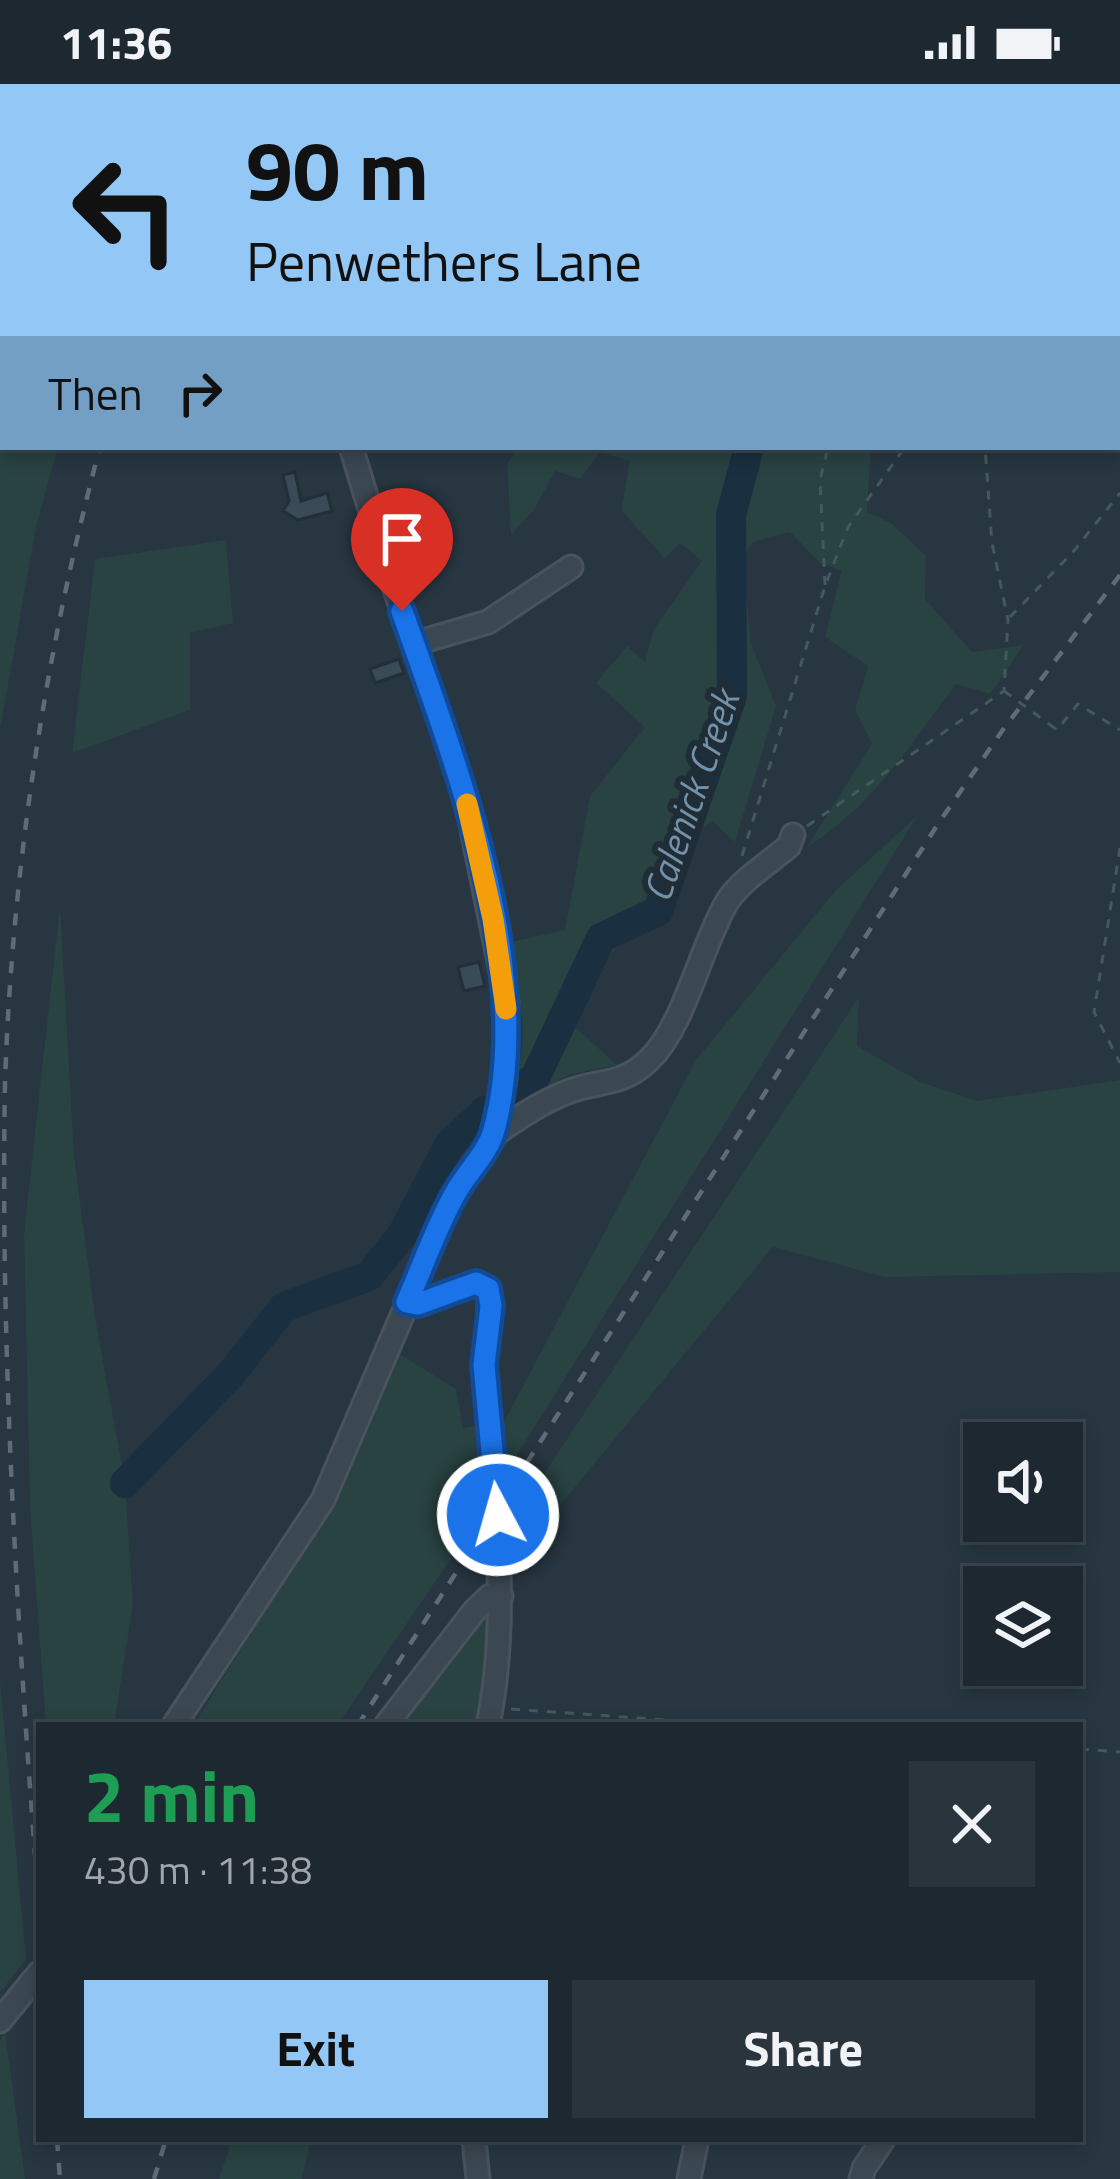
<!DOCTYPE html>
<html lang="en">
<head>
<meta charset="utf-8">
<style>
  body { margin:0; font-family:"Titillium Web",sans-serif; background:#2a343d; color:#f1f3f6; height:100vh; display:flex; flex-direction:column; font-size:45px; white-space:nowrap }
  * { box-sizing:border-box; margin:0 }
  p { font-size:39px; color:#a0a6ab }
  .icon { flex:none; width:66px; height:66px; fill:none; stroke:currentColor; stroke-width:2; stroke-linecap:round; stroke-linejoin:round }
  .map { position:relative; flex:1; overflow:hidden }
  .panel { position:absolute; left:36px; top:1638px; width:1047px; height:420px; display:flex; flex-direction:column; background:#1d2831; border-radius:0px; box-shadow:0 6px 18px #0003,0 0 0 3px #3b444d }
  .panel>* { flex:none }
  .hud { position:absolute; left:0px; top:0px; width:1122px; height:366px; box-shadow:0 6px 18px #0003,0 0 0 3px #3b444d; background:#92c7f6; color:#111; overflow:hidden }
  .tools { position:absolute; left:963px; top:1338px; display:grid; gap:24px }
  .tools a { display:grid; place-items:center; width:120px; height:120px; border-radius:0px; background:#1d2831; box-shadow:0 6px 18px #0003,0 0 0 3px #3b444d; font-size:60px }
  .pin { position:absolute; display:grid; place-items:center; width:102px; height:102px; color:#fff; margin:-123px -51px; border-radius:50% 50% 50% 0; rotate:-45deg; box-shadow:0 0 12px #0007 }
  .pin .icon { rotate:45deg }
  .me { position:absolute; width:132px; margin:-66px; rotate:354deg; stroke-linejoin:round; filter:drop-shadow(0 0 9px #0008) }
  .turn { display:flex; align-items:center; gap:42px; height:252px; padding:0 48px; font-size:54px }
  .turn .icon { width:156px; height:156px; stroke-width:2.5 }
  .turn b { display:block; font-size:84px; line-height:102px }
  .then { display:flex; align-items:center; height:114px; padding:0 48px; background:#0003; gap:24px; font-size:45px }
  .round { display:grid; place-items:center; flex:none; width:126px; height:126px; border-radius:0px; background:#2a343d }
  .head { display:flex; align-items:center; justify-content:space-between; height:204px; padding:0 48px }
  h1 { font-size:72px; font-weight:700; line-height:90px; color:#1e9e55 }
  .primary-button { display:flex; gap:24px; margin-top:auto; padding:24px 48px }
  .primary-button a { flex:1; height:138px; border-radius:0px; background:#92c7f6; color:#111; font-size:48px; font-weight:700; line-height:138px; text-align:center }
  .primary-button a+a { background:#2a343d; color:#f1f3f6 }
  .status { display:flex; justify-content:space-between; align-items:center; height:84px; padding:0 60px; background:#1d2831; direction:ltr }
  .status svg { height:33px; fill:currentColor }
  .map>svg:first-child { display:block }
  .green { fill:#294242 }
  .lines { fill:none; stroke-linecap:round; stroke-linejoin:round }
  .river { stroke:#1a2f40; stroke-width:30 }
  .building { fill:#394b57; stroke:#222f39; stroke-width:3 }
  .minor-casing { stroke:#48535e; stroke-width:27 }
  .path { stroke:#425a59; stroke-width:3; stroke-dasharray:9 9; stroke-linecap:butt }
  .minor { stroke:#3b4751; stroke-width:21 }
  .rail { stroke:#5d6c78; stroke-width:4.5; stroke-dasharray:12 12; stroke-linecap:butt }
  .path-bridge { stroke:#425a59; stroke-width:3; stroke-dasharray:9 9; stroke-linecap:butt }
  .route-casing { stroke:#114b97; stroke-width:30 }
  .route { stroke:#1a73e8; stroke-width:21 }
  .slow { stroke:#f59e0b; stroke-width:21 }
  .labels { text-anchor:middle; stroke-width:12; stroke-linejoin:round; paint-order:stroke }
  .water-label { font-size:39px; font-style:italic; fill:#7292a9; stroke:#202d37 }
</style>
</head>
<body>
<div class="status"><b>11:36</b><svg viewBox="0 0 49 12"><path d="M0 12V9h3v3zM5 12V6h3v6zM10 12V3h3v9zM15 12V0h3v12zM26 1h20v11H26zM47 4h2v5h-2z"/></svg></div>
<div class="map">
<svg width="1120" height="2095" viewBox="0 0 1120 2095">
  <rect width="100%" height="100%" fill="#273641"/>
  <g class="green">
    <polygon points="0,0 138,0 3,3 3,363 58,363 36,443 0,646"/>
    <polygon points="774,0 1095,0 773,3"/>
    <path d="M517,363H871L867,428L891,439L926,472L925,515L972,568L1024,561L990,610L956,600C912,659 871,724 807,763L872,660L855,626L868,582L825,553L842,486L821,480L790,448L753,458L742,474L751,560L776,622L735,758L712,737L698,747L672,823C606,861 605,875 575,943L617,981L568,991L520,1018C512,999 521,982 522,962C524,926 517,894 506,859L565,846L590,712L645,643L596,599L627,562L645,578L654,545L702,477L680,459L665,475L621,426L630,377L600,368L580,395L555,387L534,426L511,451L507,381Z"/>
    <polygon points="226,456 233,539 190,549 190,626 72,669 95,475"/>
    <polygon points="918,731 505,1390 500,1345 696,976 836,806"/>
    <polygon points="60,822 74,1071 95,1233 125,1399 133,1520 114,1641 46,1641 30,1424 24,1149"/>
    <polygon points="859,913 857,962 920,998 977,1017 1120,996 1120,1188 885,1193 773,1163 515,1476 511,1440"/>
    <polygon points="395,1267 456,1305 463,1344 482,1341 486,1423 338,1641 193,1641 342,1406"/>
    <polygon points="489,1521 483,1607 476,1641 398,1641"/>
    <polygon points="0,1596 26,1876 0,1908"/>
    <polygon points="5,1948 25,2095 0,2095 0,1956"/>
    <polygon points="232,2055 311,2055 302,2095 219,2095"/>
  </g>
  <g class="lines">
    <g class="river">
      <polyline points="936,3 938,0"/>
      <polyline points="515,1006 535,994 601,854 658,827 732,612 731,431 749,363"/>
      <polyline points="125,1399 231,1290 284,1223 369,1192 402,1151 449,1061 485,1027"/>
    </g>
  </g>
  <g class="building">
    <polygon points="295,388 301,417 327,409 332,427 298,436 283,427 289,417 283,391"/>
    <polygon points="399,575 404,589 375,599 370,585"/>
    <polygon points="479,878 485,902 464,907 458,883"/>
  </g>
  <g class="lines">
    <defs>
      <g id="minor">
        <polyline points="244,0 245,3"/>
        <polyline points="413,560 488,538 571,483"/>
        <path d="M493,1052C516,1035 538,1020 565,1009C598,995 620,1004 649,976C685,941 700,864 727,818C740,797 769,779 789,762L793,751"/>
        <path d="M407,1218L419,1220L476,1199L488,1205C492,1233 483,1260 485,1288C492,1407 512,1523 488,1641"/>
        <polyline points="174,1641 323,1416 455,1108 493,1052 505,995 507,917 464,706 391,494 351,363"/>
        <polyline points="386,1641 475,1526 490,1512 501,1512"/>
        <polyline points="0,1937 39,1889"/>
        <polyline points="474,2055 478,2095"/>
        <polyline points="689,2095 697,2055"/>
        <polyline points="861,2095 864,2084 883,2056"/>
      </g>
    </defs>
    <use href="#minor" class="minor-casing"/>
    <g class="path">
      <polyline points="1120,0 1120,2"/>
      <polyline points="1041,3 1044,0"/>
      <polyline points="1119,22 1120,16"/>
      <polyline points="1119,69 1120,68"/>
      <polyline points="825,501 820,396 828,363"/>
      <polyline points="1010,533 1073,468 1120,409"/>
      <polyline points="1049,640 1057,646 1078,620 1120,646"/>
      <polyline points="807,742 1004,607 1008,536 992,459 985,363"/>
      <polyline points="1120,764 1094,928 1120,979"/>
      <polyline points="742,772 825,502 848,443 905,363"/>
      <polyline points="511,1625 737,1641"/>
      <polyline points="1080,1665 1120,1668"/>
    </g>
    <use href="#minor" class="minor"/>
    <g class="rail">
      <polyline points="175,3 175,0"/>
      <polyline points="358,1641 938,740 1002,647 1120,491"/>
      <path d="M39,1824C18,1550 0,1274 5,999C12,786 45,569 100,363"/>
      <polyline points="57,2055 60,2095"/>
      <polyline points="154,2095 166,2055"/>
    </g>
    <polyline class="path-bridge" points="1004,607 1049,640"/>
  </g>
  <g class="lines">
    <defs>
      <path id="route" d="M402,527C455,678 537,886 494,1046C488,1069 467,1088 456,1108C436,1143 423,1182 407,1218L418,1220L476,1199L488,1205L491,1222L484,1281L498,1431"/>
    </defs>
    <use href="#route" class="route-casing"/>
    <use href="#route" class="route"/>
    <polyline class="slow" points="467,720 493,835 506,925"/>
  </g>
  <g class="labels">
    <g class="water-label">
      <text transform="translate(691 712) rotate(-71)" y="14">Calenick Creek</text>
    </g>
  </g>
</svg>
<div class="tools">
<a><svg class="icon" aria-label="sound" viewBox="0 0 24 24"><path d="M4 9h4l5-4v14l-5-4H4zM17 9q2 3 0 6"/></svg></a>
<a><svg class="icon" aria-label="layers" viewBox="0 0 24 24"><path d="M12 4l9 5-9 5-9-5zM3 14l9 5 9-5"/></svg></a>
</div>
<div class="pin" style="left:402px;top:527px;background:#d93025"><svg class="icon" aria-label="arrive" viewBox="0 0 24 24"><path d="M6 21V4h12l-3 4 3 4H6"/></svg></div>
<svg class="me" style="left:498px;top:1431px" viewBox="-20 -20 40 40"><circle r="17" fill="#1a73e8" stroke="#fff" stroke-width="3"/><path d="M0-11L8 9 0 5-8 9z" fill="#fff"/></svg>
<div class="hud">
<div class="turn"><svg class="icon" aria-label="left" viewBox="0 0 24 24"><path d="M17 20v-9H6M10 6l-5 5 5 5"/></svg><div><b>90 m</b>Penwethers Lane</div></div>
<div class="then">Then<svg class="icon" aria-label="right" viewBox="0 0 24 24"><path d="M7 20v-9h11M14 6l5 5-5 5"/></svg></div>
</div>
<section class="panel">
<div class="head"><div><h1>2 min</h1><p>430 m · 11:38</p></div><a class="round"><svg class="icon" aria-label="close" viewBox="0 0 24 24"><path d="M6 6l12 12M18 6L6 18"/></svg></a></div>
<div class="primary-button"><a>Exit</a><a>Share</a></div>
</section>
</div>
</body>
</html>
